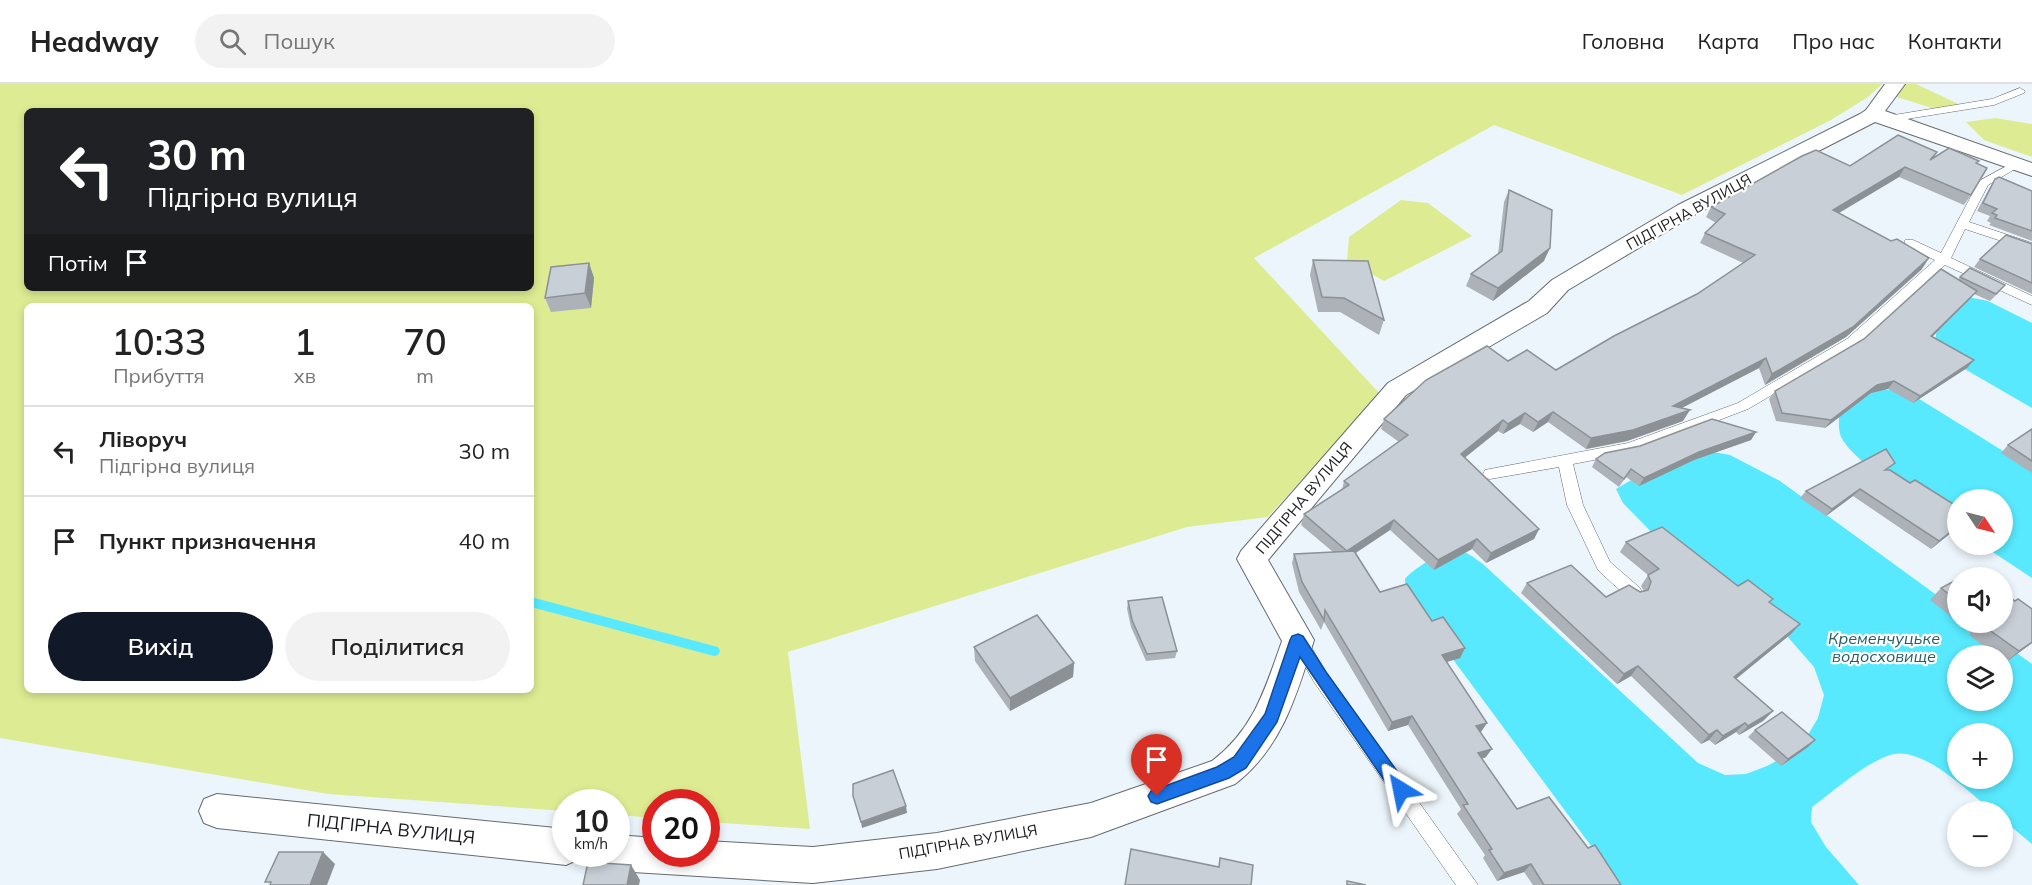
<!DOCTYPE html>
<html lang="uk">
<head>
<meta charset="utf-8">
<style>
  body { margin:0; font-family:Mulish,sans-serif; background:#f2f2f2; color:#222; height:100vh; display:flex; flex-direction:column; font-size:22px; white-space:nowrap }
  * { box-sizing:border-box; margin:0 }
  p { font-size:20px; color:#767676 }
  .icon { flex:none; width:33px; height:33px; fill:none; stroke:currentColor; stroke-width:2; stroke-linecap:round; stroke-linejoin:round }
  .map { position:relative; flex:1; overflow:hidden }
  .panel { position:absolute; left:24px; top:219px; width:510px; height:390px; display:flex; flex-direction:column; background:#fff; border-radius:9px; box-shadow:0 3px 9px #0003 }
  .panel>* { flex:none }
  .top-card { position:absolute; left:24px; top:24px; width:510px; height:183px; border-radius:9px; box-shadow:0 3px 9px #0003; background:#202124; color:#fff; overflow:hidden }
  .needle { width:39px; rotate:125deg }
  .tools { position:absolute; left:1947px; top:405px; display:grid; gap:12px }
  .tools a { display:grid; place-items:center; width:66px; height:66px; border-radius:50%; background:#fff; box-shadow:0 3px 9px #0003; font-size:30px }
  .speed { position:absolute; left:552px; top:705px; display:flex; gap:12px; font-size:30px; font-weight:700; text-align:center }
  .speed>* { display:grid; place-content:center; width:78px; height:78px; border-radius:50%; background:#fff; box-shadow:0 3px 9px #0003; line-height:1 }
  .speed small { font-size:15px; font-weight:400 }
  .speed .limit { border:9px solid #d22; background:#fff; color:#111 }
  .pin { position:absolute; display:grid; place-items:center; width:51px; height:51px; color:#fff; margin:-62px -26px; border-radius:50% 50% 50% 0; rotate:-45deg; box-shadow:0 0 6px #0007 }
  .pin .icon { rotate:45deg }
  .me { position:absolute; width:66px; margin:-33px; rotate:325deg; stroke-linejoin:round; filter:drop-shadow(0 0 4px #0008) }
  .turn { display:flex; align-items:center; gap:21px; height:126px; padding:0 24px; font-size:27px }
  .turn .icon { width:78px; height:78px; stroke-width:2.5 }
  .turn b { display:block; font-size:42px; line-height:51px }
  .then { display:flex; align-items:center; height:57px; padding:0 24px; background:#0003; gap:12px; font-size:22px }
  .eta { display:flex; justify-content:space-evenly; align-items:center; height:102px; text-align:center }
  .eta b { font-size:36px; font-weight:600; line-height:42px }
  .button { display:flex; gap:12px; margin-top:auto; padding:12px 24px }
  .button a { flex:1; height:69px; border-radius:36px; background:#111827; color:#fff; font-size:24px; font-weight:600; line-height:69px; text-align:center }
  .button a+a { background:#f2f2f2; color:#222 }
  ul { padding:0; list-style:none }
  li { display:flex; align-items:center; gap:18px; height:90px; padding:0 24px; border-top:2px solid #e0e0e0 }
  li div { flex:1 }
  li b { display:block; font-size:22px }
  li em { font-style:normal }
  header { display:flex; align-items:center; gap:36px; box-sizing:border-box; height:84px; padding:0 30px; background:#fff; border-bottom:2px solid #e0e0e0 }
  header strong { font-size:28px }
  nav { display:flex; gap:33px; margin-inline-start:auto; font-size:21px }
  .search { width:420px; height:54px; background:#f2f2f2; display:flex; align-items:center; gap:15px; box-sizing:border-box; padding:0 21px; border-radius:33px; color:#767676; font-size:22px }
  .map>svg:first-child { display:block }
  .green { fill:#ddec93; fill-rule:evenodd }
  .water { fill:#58e9fe; fill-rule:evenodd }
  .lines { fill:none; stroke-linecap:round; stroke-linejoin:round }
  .stream { fill:#58e9fe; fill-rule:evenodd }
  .lane-casing { stroke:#646a70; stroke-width:1 }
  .street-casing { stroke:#646a70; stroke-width:2 }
  .lane { fill:#fff; fill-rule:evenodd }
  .street { fill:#fff; fill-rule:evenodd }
  .wall { fill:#acb2b8 }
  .shaded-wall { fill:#8c9196 }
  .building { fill:#c8cfd6; stroke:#8c9196; stroke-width:1.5 }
  .route { fill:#1a73e8; stroke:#114b97; stroke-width:1.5 }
  .labels { text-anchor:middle; stroke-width:4.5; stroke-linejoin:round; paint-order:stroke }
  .street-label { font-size:15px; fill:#17191c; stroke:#fff }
  .water-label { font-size:16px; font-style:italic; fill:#235e67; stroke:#fff }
  .near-street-label { font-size:18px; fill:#17191c; stroke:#fff }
</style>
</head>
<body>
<header>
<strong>Headway</strong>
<div class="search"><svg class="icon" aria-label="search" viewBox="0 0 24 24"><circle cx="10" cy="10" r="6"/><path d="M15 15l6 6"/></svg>Пошук</div>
<nav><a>Головна</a><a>Карта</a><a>Про нас</a><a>Контакти</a></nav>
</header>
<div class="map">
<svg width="2032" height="801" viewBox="0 0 2032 801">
  <rect width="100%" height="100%" fill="#edf5fc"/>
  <g class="green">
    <path d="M0,0H1882L1868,13L1831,36L1682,111L1494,41L1254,174L1380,310L1268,433L1187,443L788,568L810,745L707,738L706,718H656L655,734L617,731L616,718H566L565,727L328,710L0,654ZM27,27H531V204H27ZM27,222H531V606H27Z"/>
    <polygon points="1888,0 1916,0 1965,23 1938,26 1878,7"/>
    <polygon points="1995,34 2032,40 2032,73 1984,56 1966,38"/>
    <polygon points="1401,116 1428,119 1472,152 1384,197 1347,177 1349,153"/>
  </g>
  <g class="water">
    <polygon points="1968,213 1988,217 2032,239 2032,324 1956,280 1935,258 1937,243"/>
    <path d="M1878,306H1896L1921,316L2032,385V494L1982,461L2002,460V416H1958L1957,444C1929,424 1855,381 1841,353C1838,345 1839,337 1839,330L1858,312Z"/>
    <path d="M1708,367L1730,371L1780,397L1957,526L1958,538L1975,539L2032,580V760L2003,736L2002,728L1992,727C1970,709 1925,664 1894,670C1868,676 1834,707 1812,723L1811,738L1826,763L1859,801H1620L1406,512L1405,495C1412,486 1441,467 1454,466C1465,465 1474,474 1483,480L1698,679L1725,691L1746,690L1767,682L1800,664L1818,634L1824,611L1814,583L1773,536L1667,464L1623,419L1616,405L1633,395ZM1958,572H2002V616H1958ZM1958,650H2002V694H1958Z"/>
  </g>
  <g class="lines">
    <polygon class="stream" points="531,513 714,562 718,563 720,567 718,571 714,572 531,523"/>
    <defs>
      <g id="lane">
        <polygon points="2020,4 2025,7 2024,9 1994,21 1888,38 1883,35 1888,32 1992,15"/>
        <polygon points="2016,77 2020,78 2020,82 1988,101 1969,138 2032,159 2032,167 1965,145 1951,174 2032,212 2032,221 1945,181 1857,261 1748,325 1635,368 1573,380 1583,421 1610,478 1640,504 1642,509 1640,514 1634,516 1628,514 1598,486 1567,421 1559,383 1490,395 1485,394 1483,390 1485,386 1490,385 1628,359 1738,319 1847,255 1935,176 1905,162 1905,156 1913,156 1941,169 1979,97"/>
        <polygon points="1298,549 1304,551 1326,588 1478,801 1456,801 1314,598 1290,556 1292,551"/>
      </g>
      <g id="street">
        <path d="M1885,0H1905L1885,27L2032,79V92L1875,38L1694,131L1568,206L1547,229L1406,311L1268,476L1314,556C1297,610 1282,664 1235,700L1091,753L937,785L813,799L616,787L603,782L598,770H616V751L656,754V770H706V757L813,763L937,749L1091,719L1212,677C1254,645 1265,605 1282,557L1237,475L1241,467L1388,299L1529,217L1552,196L1678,121L1860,30L1866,26Z"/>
        <polygon points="217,710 566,745 566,770 582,770 579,775 566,781 217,744 204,739 199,727 204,715"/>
      </g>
    </defs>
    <use href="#lane" class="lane-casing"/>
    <use href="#street" class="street-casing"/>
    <use href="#lane" class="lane"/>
    <use href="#street" class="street"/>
  </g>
  <g class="wall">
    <polygon points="1937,68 1932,74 1979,77 1977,80 1971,111 1964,121 1899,93 1839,129 1922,185 1846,253 1765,301 1759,284 1682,324 1683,337 1627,357 1586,365 1548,338 1533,348 1520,340 1503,350 1498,347 1465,373 1539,445 1534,455 1486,479 1472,465 1434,486 1390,446 1356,469 1380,508 1432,537 1465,564 1460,574 1446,578 1487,639 1480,648 1486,673 1482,675 1517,725 1588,764 1621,801 1533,801 1524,788 1497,797 1483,774 1485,771 1457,730 1461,725 1408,641 1388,647 1324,538 1321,546 1299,508 1292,479 1294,470 1333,468 1301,441 1304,430 1342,406 1344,397 1399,358 1381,345 1384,335 1508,277 1556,286 1697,210 1743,179 1700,159 1705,149 1716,139 1706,133 1711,123 1850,82"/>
    <polygon points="1995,95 2032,107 2032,157 1989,141 1991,139 1987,137 1990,132 1977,127 1990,103"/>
    <polygon points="1509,106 1544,177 1493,217 1466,202 1471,190 1498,170 1504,118"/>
    <polygon points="2032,160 2032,210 1974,183 1980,175"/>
    <polygon points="1313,176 1384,236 1379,251 1340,228 1318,228 1310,191"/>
    <polygon points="589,179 594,194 591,224 551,228 545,214"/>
    <polygon points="1960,193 1999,208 1990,217 1974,210 1932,253 1974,276 1967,284 1913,319 1888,305 1871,309 1825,344 1776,337 1769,315 1775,307 1864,255 1958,196"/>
    <polygon points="2032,345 2032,389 2001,369 2008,361"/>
    <polygon points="1756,348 1751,356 1694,376 1639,402 1626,393 1619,403 1592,383 1596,375"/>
    <polygon points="1889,386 1910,399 1958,423 1958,443 1931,465 1853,412 1826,432 1800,414 1806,407"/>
    <polygon points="1626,458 1738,502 1770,519 1800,540 1791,550 1736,595 1773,627 1763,637 1739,651 1736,648 1715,661 1709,656 1701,660 1631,592 1617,600 1521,509 1527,499 1606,513 1644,507 1641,502 1648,491 1620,468"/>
    <polygon points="1958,495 1958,538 1930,516 1941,504"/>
    <polygon points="1128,517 1177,567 1175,574 1146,577 1131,543 1127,525"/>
    <polygon points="2015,517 2032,525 2032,559 2006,578 2002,575 2002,572 1997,572 1969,551 1971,549 1958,538 2002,538"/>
    <polygon points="974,563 1074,579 1073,593 1010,627 975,577"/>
    <polygon points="1755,646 1808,663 1781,682 1748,653"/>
  </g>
  <g class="shaded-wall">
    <polygon points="1905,83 1899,93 1827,136 1833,126"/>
    <polygon points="1550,164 1544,177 1493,217 1498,204"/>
    <polygon points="1929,174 1922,185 1846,253 1765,301 1772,290"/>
    <polygon points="589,179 594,194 591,224 585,209"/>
    <polygon points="1977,207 1971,214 1925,260 1931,252"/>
    <polygon points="1766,274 1759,284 1666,332 1673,322"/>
    <polygon points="1974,276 1967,284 1913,319 1920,312"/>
    <polygon points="1894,297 1888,305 1871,309 1825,344 1831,336 1877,301"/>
    <polygon points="1690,326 1683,337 1627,357 1586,365 1591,354"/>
    <polygon points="1553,328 1548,338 1533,348 1538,338"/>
    <polygon points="1525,329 1520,340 1503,350 1508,340"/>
    <polygon points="1503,336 1498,347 1457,380 1461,370"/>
    <polygon points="1756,348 1751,356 1694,376 1639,402 1644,394 1699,368"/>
    <polygon points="1860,405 1853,412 1826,432 1832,425"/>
    <polygon points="1394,436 1390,446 1343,477 1347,467"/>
    <polygon points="1958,442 1958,443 1931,465 1939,457"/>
    <polygon points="1539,445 1534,455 1486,479 1491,469"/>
    <polygon points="1477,455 1472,465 1434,486 1438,476"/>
    <polygon points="1800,540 1791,550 1726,603 1734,593"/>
    <polygon points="2032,558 2032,559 2006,578 2019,567"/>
    <polygon points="1465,564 1460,574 1437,581 1442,571"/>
    <polygon points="1074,579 1073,593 1010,627 1010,614"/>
    <polygon points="1638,582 1631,592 1617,600 1624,590"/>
    <polygon points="1773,627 1763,637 1739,651 1748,642"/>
    <polygon points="1412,632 1408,641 1388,647 1392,638"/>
    <polygon points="1487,639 1481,648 1471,651 1476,642"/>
    <polygon points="1745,639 1736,648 1715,661 1723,652"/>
    <polygon points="1717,646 1709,656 1701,660 1709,651"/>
    <polygon points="1815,656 1808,663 1781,682 1788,675"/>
    <polygon points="1492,665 1486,673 1473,678 1478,669"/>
    <polygon points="906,722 907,729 862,744 861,738"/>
    <polygon points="323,768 335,780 327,801 310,801"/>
    <polygon points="1531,780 1524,788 1497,797 1504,789"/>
    <polygon points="631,781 640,796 639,801 627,801"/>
  </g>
  <g class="building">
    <polygon points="1898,51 1937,68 1930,76 1949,64 1979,77 1976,79 1987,84 1971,111 1905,83 1833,126 1891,157 1897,155 1929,174 1853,243 1772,290 1766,274 1673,322 1690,326 1633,346 1591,354 1553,328 1538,338 1525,329 1508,340 1503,336 1461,370 1539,445 1491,469 1477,455 1438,476 1394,436 1347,467 1304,430 1349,401 1344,397 1408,351 1384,335 1426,296 1487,262 1508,277 1527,266 1556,286 1614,252 1697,210 1755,171 1705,149 1725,130 1711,123 1802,72 1816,66 1850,82"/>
    <polygon points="1999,93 2032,107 2032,147 1995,134 1997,131 1992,129 1997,125 1983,119 1995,95"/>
    <polygon points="1509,106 1552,126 1550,164 1498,204 1471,190 1502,167"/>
    <polygon points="2006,151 2032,160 2032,199 1980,175"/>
    <polygon points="1313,176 1368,177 1384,236 1344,214 1322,213"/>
    <polygon points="589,179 585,209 545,214 551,183"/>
    <polygon points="1970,184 2005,201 1996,210 1960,193"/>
    <polygon points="1941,185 1977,207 1931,252 1974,276 1920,312 1894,297 1877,301 1831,336 1782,329 1775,307 1864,255"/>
    <polygon points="1712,335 1756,348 1699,368 1644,394 1631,385 1624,395 1596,375 1605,369 1640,362"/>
    <polygon points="2032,345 2032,377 2008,361"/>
    <polygon points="1886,365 1895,379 1885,386 1890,386 1910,399 1915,396 1958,423 1958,442 1939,457 1860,405 1832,425 1806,407"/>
    <polygon points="1662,443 1738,502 1748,496 1773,515 1769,518 1800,540 1734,593 1773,627 1748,642 1745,639 1723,652 1717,646 1709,651 1638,582 1624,590 1527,499 1571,481 1606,513 1629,501 1640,508 1648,506 1651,498 1648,491 1659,485 1626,458"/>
    <polygon points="1354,467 1380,508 1407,500 1432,537 1443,533 1465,564 1442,571 1487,639 1476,642 1492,665 1478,669 1517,725 1549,713 1588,764 1595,761 1621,801 1544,801 1531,780 1504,789 1489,766 1492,765 1463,721 1468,720 1412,632 1392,638 1325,526 1324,536 1302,498 1294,470"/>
    <polygon points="1973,486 1983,494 1959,494"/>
    <polygon points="1958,495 1958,517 1941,504"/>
    <polygon points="2002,508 2015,517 2018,515 2032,525 2032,558 2019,567 1981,540 1983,538 2002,538"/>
    <polygon points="1162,513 1177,567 1147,570 1132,536 1128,517"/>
    <polygon points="1037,531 1074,579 1010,614 974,563"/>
    <polygon points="1782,628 1815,656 1788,675 1755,646"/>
    <polygon points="893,686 906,722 861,738 853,712 853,700"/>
    <polygon points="1131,765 1219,783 1220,774 1253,781 1251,801 1125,801"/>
    <polygon points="279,768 323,768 310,801 270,801 271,798 265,798"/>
    <polygon points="588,778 631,781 627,801 583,801"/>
    <polygon points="1347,797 1366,801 1347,801"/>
  </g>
  <polygon class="route" points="1298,550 1303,552 1326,588 1407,701 1409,706 1407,712 1401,714 1395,712 1300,573 1277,638 1246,684 1229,694 1157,720 1151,718 1148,712 1151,707 1217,683 1234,673 1265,630 1290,556 1292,552"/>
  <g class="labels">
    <g class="street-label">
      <text transform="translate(1689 128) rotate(-29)" y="5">ПІДГІРНА ВУЛИЦЯ</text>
      <text transform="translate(1304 414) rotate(-50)" y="5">ПІДГІРНА ВУЛИЦЯ</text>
      <text transform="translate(968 758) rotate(-10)" y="5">ПІДГІРНА ВУЛИЦЯ</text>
    </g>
    <g class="water-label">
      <text x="1884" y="560">Кременчуцьке<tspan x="1884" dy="18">водосховище</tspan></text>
    </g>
    <g class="near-street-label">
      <text transform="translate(391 745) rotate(6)" y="6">ПІДГІРНА ВУЛИЦЯ</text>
    </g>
  </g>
</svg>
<div class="tools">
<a><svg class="needle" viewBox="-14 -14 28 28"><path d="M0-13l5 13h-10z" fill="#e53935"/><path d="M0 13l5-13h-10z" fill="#767676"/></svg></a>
<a><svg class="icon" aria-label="sound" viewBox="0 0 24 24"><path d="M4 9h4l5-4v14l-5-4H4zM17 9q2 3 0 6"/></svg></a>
<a><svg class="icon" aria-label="layers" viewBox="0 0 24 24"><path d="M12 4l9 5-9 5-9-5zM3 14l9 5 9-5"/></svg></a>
<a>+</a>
<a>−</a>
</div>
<div class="speed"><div>10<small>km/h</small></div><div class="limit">20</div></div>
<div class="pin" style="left:1157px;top:712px;background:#d93025"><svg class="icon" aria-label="arrive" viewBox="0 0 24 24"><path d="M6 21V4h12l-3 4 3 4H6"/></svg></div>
<svg class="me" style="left:1401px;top:706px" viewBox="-20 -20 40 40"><path d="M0-17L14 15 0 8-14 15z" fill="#1a73e8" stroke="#fff" stroke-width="4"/></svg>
<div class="top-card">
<div class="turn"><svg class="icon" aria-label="left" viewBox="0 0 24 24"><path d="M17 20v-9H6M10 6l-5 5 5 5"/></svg><div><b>30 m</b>Підгірна вулиця</div></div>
<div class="then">Потім<svg class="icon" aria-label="arrive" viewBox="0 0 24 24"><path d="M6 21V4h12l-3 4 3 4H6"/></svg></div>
</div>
<section class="panel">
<div class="eta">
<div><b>10:33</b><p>Прибуття</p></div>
<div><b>1</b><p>хв</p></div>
<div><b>70</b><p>m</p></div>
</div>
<ul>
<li><svg class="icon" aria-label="left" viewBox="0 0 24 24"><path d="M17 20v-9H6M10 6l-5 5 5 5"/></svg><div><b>Ліворуч</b><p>Підгірна вулиця</p></div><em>30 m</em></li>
<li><svg class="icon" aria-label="arrive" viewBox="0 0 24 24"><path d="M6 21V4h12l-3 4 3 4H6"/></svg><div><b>Пункт призначення</b></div><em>40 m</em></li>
</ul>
<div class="button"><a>Вихід</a><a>Поділитися</a></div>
</section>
</div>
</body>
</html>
